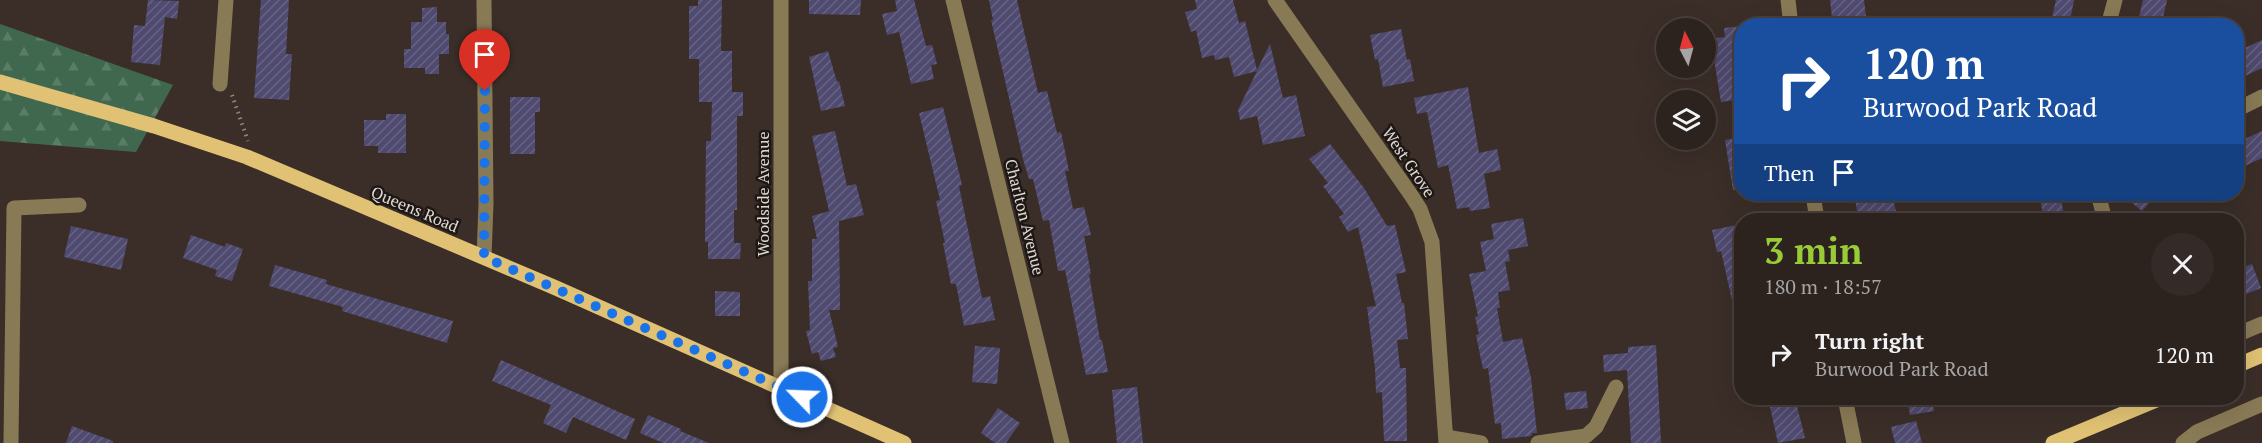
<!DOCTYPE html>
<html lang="en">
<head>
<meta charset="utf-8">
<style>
  body { margin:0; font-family:"PT Serif",serif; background:#342a27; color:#f1f3f6; height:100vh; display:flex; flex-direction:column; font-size:22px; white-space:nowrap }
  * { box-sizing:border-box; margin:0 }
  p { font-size:20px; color:#a6a4a4 }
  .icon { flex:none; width:33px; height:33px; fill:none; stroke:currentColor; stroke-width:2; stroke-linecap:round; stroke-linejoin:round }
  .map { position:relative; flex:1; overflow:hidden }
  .sheet { position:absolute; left:1734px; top:213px; width:510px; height:192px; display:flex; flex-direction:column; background:#2c221e; border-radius:24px; box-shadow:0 6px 24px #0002,0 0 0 2px #483f3c }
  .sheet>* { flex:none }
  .top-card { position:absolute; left:1734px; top:18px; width:510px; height:183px; border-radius:24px; box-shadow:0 6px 24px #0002,0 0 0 2px #483f3c; background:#1a4fa0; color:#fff; overflow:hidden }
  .needle { width:39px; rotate:354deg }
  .tools { position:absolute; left:1656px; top:18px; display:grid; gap:12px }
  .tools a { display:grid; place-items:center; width:60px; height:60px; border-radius:50%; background:#2c221e; box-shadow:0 6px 24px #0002,0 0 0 2px #483f3c; font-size:30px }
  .pin { position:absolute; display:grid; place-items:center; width:51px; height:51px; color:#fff; margin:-62px -26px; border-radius:50% 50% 50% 0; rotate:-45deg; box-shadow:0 0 6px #0007 }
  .pin .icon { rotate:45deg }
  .me { position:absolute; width:66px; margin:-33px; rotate:294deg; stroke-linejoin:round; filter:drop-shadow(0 0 4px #0008) }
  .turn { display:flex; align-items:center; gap:21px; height:126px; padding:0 30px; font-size:27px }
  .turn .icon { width:78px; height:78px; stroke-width:2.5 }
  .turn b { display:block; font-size:42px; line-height:51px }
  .then { display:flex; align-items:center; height:57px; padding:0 30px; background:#0003; gap:12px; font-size:22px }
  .round { display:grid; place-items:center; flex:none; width:63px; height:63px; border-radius:32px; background:#342a27 }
  .summary { display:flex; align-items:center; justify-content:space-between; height:102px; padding:0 30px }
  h1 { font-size:36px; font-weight:700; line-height:45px; color:#98cb37 }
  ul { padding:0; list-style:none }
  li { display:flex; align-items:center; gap:18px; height:78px; padding:0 30px }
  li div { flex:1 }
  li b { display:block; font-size:22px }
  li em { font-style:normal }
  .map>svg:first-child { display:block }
  .forest { fill:url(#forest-firs) }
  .building { fill:url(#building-hatch) }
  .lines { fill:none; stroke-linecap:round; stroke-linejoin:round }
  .path { stroke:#908580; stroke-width:4; stroke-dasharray:1.5 4.5; stroke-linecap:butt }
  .minor { stroke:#897a56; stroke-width:15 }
  .major { stroke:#e1c274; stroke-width:15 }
  .route { stroke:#1a73e8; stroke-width:10; stroke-dasharray:0 18 }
  .labels { text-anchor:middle; stroke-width:5; stroke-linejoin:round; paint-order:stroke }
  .street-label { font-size:16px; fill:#e1d8d4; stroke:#1e1815 }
</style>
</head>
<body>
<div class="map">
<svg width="2262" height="443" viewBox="0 0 2262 443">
  <defs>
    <pattern id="forest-firs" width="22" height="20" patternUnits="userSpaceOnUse" patternTransform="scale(1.5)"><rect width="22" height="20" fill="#40684f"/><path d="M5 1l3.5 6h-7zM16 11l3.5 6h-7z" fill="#5b7d67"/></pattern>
    <pattern id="building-hatch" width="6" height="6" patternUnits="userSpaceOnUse" patternTransform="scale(1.5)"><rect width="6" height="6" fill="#4f4a6f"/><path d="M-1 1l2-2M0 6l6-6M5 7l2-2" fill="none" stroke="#686383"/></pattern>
  </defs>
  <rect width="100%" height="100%" fill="#3b2e28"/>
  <polygon class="forest" points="0,24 173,85 136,152 0,141"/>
  <g class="building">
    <polygon points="148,0 179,1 177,19 165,17 160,65 131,62 134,25 145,26"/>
    <polygon points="261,0 289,0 286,54 292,54 289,100 254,98"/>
    <polygon points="698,0 722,0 721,51 732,51 732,92 743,92 743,116 737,116 737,210 734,210 734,243 741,243 740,259 708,259 708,242 705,242 706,141 711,141 712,102 699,102 699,59 689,59 689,6 698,6"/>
    <polygon points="809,0 861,0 860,15 809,14"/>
    <polygon points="895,0 914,0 926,46 932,45 937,64 931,65 934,79 911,84 899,32 887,35 882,14 897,11"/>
    <polygon points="989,0 1017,0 1038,93 1047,91 1057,133 1061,132 1069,171 1065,171 1073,209 1084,207 1091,235 1084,236 1091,274 1089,274 1100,340 1102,340 1108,372 1086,375 1065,270 1058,271 1049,220 1043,221 1033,179 1029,179 1023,159 991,20 993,20"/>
    <polygon points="1195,0 1233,0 1239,23 1245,21 1257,70 1270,44 1283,98 1296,95 1305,136 1263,145 1257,116 1240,120 1238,110 1257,71 1234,77 1229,57 1215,60 1214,55 1202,58 1196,30 1191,32 1185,12 1197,9"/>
    <polygon points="1830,0 1864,0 1866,17 1863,18 1864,26 1833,26"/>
    <polygon points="2056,0 2074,0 2069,26 2050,26"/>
    <polygon points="2143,0 2167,0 2161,26 2137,26"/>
    <polygon points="437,7 437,22 446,22 446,34 449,34 449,54 439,54 439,74 425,74 425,68 404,68 404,49 411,49 411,22 422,22 422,8"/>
    <polygon points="1742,26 1742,99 1721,102 1712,47 1718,47 1716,38 1725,37 1724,28"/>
    <polygon points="1401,29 1407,60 1410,59 1414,81 1383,87 1378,59 1375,60 1370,35"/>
    <polygon points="2262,40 2262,68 2245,76 2236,59 2236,52"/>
    <polygon points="828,51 837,82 839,81 845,106 821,111 809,57"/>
    <polygon points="1468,87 1479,153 1497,149 1501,170 1484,174 1490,208 1470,211 1469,207 1457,209 1448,165 1438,168 1427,112 1417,114 1414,98"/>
    <polygon points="510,97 540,97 540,112 535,112 535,154 510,154"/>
    <polygon points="943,107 962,185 959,186 982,298 990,296 995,320 964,326 956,284 951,284 943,243 945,243 936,201 940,200 919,113"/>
    <polygon points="386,114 406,114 406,153 378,153 378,146 364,146 364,120 386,120"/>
    <polygon points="835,131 847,186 856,184 864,215 839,221 840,310 829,310 838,347 833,348 836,357 821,361 818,352 812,354 806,331 810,330 808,281 812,281 812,239 817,239 812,216 829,211 812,136"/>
    <polygon points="2262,131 2262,158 2236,170 2236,143"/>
    <polygon points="1742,137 1742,189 1733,190 1725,140"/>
    <polygon points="1330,144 1364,188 1387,226 1395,225 1406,272 1396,274 1402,303 1404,303 1408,339 1397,340 1400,368 1406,368 1407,441 1384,441 1382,392 1376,393 1375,368 1367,307 1376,306 1358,227 1348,232 1339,217 1344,214 1323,186 1328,183 1309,159"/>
    <polygon points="1854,194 1892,194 1898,220 1868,220 1867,214 1858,216"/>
    <polygon points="2039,194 2060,194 2065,220 2044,220"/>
    <polygon points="2121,194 2157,194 2142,211"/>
    <polygon points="1523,218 1528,246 1508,250 1510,261 1505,262 1510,290 1498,292 1500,308 1497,308 1503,342 1522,338 1531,378 1537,433 1532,433 1531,436 1502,439 1501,423 1495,424 1488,368 1483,369 1476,335 1479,334 1475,317 1478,316 1469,274 1486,271 1480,242 1494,239 1491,224"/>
    <polygon points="1742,224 1742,313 1735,314 1721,251 1717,252 1712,230"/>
    <polygon points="71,226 128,239 121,270 64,257"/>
    <polygon points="191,235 225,247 226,243 243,249 232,281 215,276 217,270 183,258"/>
    <polygon points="2252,264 2261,288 2236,298 2236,270"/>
    <polygon points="275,265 327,280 326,284 453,321 447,343 342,311 343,307 269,286"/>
    <polygon points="715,291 740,292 740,316 715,316"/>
    <polygon points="1656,345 1661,443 1631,443 1627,370 1604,372 1603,355 1628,353 1628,347"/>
    <polygon points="975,346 1000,348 997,384 972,382"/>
    <polygon points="501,360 635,419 626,440 573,417 566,433 543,423 551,405 492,381"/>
    <polygon points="1137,387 1143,443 1117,443 1112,390"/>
    <polygon points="1586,391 1588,408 1566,410 1564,393"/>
    <polygon points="1768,398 1795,398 1805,438 1778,443"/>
    <polygon points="1907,398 1931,398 1934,411 1910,415"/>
    <polygon points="998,408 1020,423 1006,443 995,443 981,433"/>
    <polygon points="648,415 681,429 680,431 709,443 663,443 640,433"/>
    <polygon points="1916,421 1922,443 1895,443 1891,427"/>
    <polygon points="72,426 113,441 113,443 66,443"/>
  </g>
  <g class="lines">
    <polyline class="path" points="232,95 248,141"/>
    <g class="minor">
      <polyline points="484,0 486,204 484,257"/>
      <polyline points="781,0 781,388"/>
      <polyline points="953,0 1062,443"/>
      <polyline points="1275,0 1411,195 1420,209 1432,242 1446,443"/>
      <polyline points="1788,0 1791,26"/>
      <polyline points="2108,26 2115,0"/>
      <polyline points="220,84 226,0"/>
      <polyline points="2236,110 2262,97"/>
      <polyline points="1813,194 1817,220"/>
      <polyline points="2098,194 2105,220"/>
      <polyline points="2236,335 2262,324"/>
      <polyline points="1845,398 1854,443"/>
      <polyline points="1446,437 1481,443"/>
      <polyline points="11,443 14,208 79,205"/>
      <polyline points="1538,443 1586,436 1596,427 1616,387"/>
      <polyline points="2183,443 2197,432 2262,404"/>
    </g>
    <g class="major">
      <polyline points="0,82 154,126 247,157 556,288 904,443"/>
      <polyline points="2236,366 2262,355"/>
      <polyline points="2053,443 2161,398"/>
    </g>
  </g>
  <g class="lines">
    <polyline class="route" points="485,91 484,257 802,397"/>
  </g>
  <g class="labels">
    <g class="street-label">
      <text transform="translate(1409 162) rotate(56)" y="6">West Grove</text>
      <text transform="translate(763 194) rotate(-90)" y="6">Woodside Avenue</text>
      <text transform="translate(415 209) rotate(23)" y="6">Queens Road</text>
      <text transform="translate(1025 217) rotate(76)" y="6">Charlton Avenue</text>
    </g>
  </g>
</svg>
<div class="tools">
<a><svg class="needle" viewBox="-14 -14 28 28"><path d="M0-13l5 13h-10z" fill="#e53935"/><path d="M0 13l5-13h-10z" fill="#a6a4a4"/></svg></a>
<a><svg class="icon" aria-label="layers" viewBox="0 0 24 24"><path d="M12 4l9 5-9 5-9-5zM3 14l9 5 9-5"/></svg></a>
</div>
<div class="pin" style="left:485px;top:91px;background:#d93025"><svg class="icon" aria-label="arrive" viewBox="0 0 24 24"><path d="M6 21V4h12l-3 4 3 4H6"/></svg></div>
<svg class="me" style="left:802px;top:397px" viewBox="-20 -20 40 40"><circle r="17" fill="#1a73e8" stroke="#fff" stroke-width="3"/><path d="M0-11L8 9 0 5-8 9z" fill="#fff"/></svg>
<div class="top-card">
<div class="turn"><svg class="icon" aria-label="right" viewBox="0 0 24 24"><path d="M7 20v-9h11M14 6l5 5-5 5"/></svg><div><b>120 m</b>Burwood Park Road</div></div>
<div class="then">Then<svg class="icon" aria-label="arrive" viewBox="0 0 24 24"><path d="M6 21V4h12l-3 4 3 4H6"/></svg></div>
</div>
<section class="sheet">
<div class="summary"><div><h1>3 min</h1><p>180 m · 18:57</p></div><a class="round"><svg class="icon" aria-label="close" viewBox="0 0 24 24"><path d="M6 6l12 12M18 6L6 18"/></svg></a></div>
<ul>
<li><svg class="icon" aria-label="right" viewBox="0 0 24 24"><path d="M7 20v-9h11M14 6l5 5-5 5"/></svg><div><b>Turn right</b><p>Burwood Park Road</p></div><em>120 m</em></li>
</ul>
</section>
</div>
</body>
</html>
